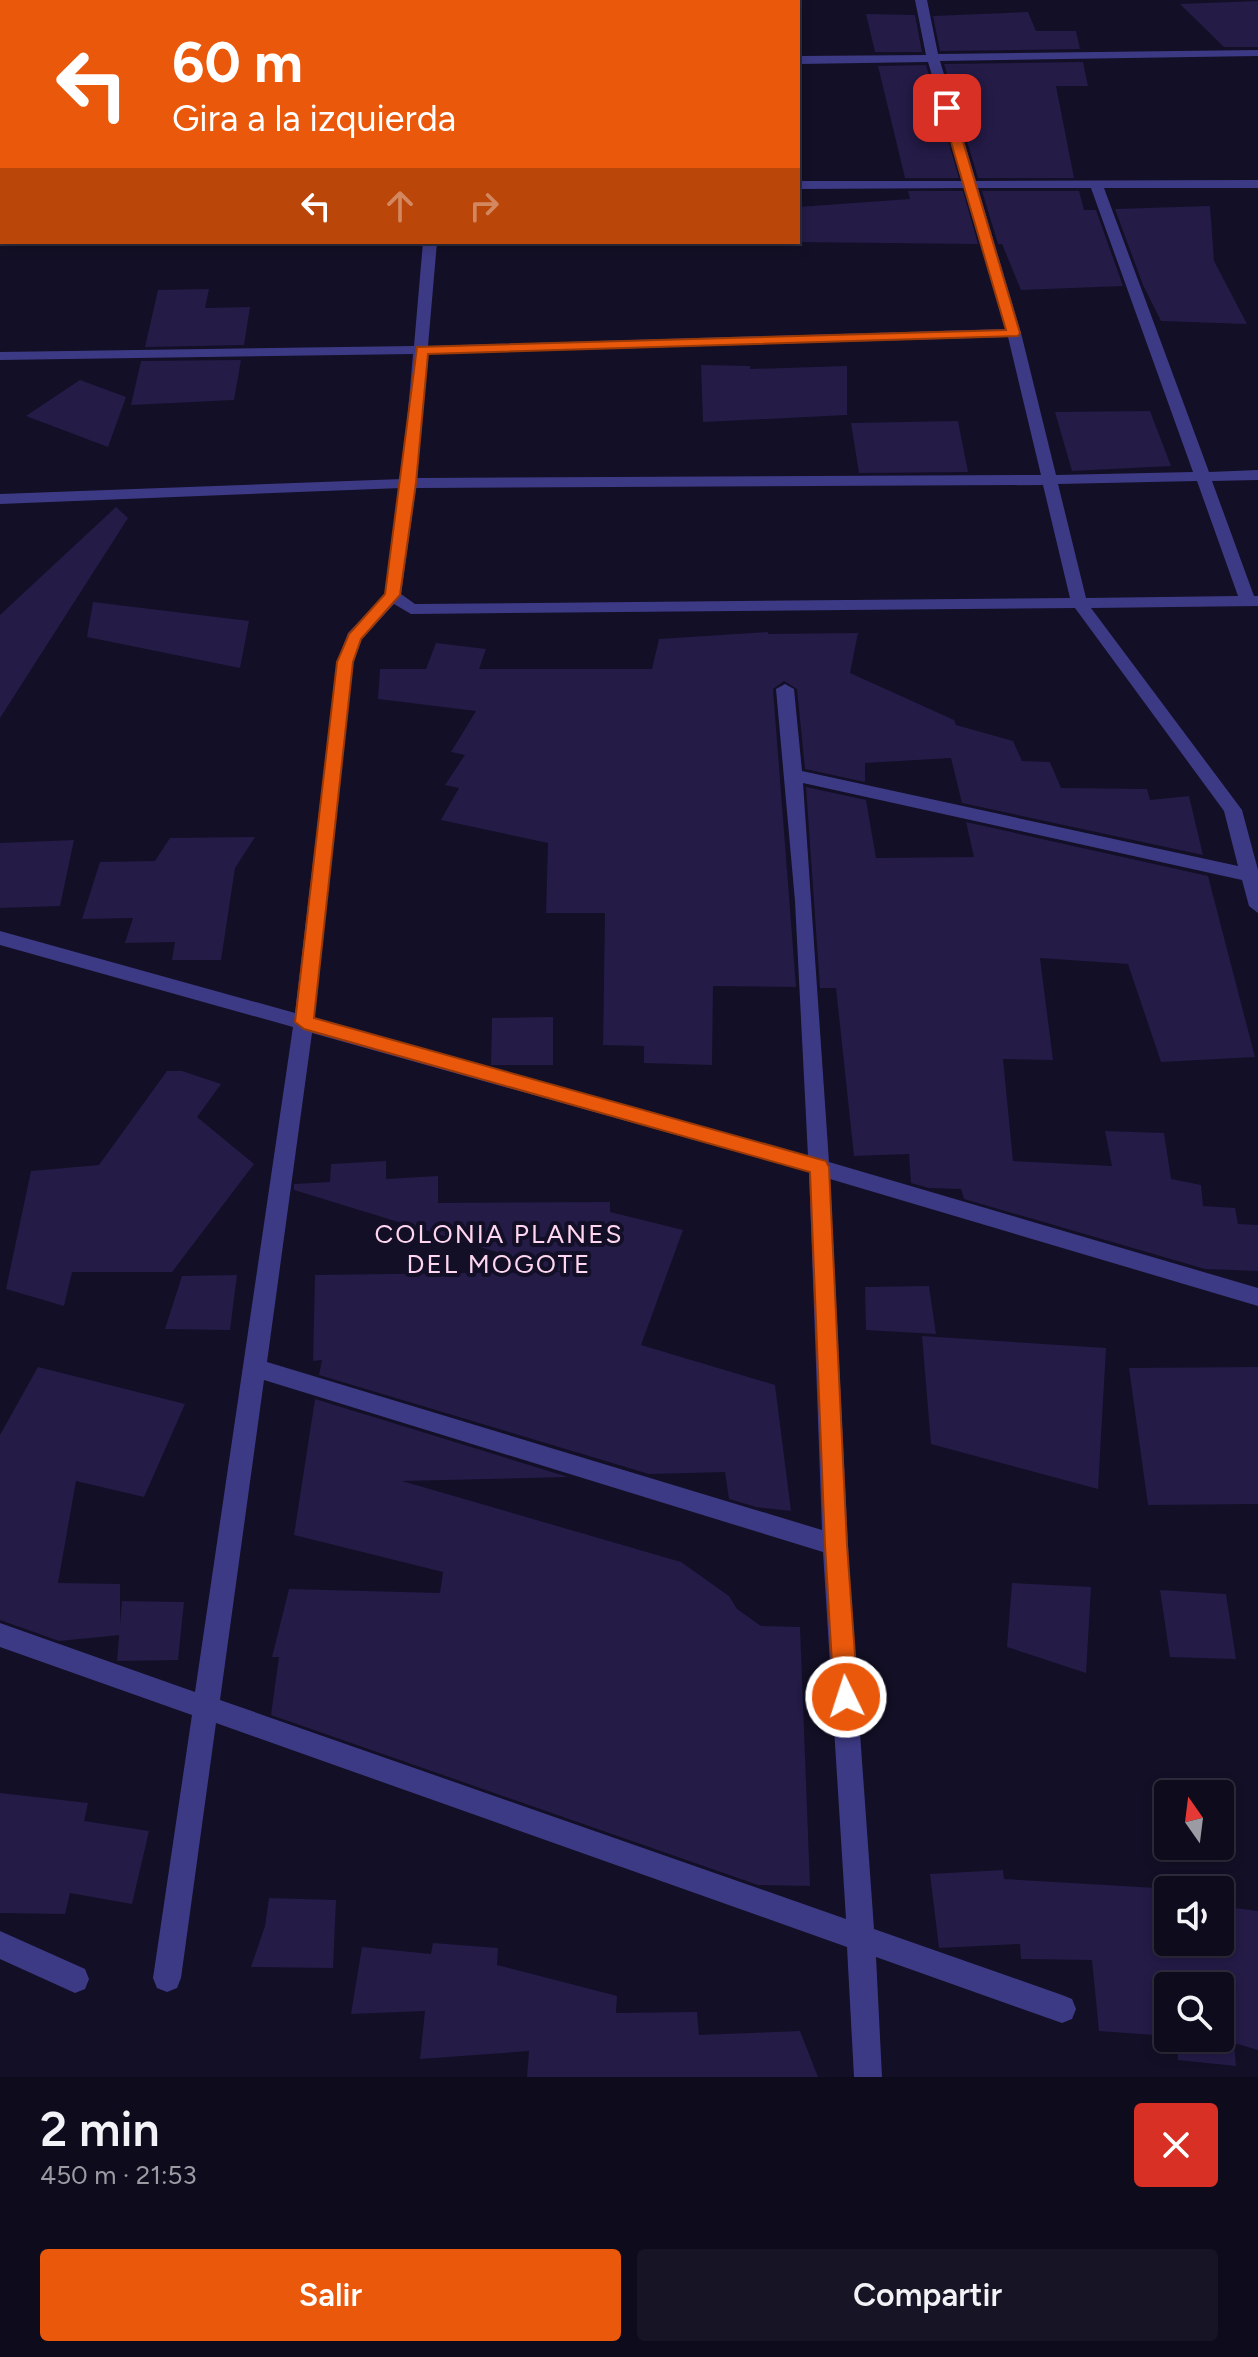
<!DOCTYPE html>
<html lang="es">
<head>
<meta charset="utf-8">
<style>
  body { margin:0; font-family:Figtree,sans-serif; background:#171425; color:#f1f3f6; height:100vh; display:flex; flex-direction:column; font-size:30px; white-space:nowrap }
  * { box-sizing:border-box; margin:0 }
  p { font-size:26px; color:#9b9ba3 }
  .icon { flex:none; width:44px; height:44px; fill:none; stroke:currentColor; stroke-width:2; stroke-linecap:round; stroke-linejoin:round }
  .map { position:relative; height:2077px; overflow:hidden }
  .sheet { display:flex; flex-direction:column; background:#0e0b1c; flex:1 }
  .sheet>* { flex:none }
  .hud { position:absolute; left:0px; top:0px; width:800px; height:244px; box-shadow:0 4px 12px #0003,0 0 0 2px #2e2b3b; background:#ea580c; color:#fff; overflow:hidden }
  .needle { width:52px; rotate:346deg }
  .buttons { position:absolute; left:1154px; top:1780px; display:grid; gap:16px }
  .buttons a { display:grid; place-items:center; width:80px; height:80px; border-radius:8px; background:#0e0b1c; box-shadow:0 4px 12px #0003,0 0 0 2px #2e2b3b; font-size:40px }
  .pin { position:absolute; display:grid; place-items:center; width:68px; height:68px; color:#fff; margin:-34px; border-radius:16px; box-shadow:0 4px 12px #0006 }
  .me { position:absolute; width:88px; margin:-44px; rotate:356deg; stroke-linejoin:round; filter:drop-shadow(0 0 6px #0008) }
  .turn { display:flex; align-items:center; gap:28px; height:168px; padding:0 40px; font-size:36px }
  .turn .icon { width:104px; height:104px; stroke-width:2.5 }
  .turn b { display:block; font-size:56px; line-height:68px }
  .lanes { display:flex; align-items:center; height:76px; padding:0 40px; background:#0003; justify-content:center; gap:40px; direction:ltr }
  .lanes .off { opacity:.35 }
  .round { display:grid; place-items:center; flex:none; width:84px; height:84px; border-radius:8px; background:#171425 }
  .head { display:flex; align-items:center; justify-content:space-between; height:136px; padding:0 40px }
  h1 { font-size:48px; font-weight:600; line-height:60px }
  .cta { display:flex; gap:16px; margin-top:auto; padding:16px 40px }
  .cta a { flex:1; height:92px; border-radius:8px; background:#ea580c; color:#fff; font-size:32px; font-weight:600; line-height:92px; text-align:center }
  .cta a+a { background:#171425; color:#f1f3f6 }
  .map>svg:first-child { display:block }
  .building { fill:#241b47 }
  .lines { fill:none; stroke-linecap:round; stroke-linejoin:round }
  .street { fill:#3d3a85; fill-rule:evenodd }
  .route { fill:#ea580c; stroke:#983908; stroke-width:2 }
  .labels { text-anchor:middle; stroke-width:8; stroke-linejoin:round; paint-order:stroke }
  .neighbourhood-label { font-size:26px; letter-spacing:2px; fill:#ffd6f0; stroke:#130f26 }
</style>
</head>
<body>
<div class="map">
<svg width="1258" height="2077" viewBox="0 0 1258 2077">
  <rect width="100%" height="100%" fill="#130f26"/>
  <g class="building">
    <polygon points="1258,1 1258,47 1224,47 1180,4"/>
    <polygon points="1028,12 1036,31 1076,31 1080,49 940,51 933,16"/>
    <polygon points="866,14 915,15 922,52 875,52"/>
    <polygon points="1083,62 1088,86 1056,86 1074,178 978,178 944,64"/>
    <polygon points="926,65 959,178 905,178 878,66"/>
    <polygon points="908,191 963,191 978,244 794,242 798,242 798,207 910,199"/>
    <polygon points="982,191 1079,191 1084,210 1096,210 1123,286 1021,290 1002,244 998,244"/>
    <polygon points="1210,206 1214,261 1247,324 1161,321 1143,285 1115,209"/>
    <polygon points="209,289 205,308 250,307 244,345 145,347 158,290"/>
    <polygon points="241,360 234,400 131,405 141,361"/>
    <polygon points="701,365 750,366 750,369 847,366 847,415 703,422"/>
    <polygon points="80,380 126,397 108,447 26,416"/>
    <polygon points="1150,411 1171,466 1072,471 1055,412"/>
    <polygon points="958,421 968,472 859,473 851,423"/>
    <polygon points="116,507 128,518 0,718 0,615"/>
    <polygon points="93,602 249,621 240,668 87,637"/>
    <polygon points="768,632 768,634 858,633 850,673 954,720 956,725 1013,741 1022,761 1050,762 1061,788 1147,789 1150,800 1189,796 1203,855 962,803 951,758 865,763 865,782 805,769 797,689 784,681 773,689 796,987 713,986 712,1065 644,1063 644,1046 603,1045 605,913 546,913 548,843 441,820 459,788 445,785 465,755 451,752 476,711 378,699 380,669 426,669 436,643 486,649 479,669 652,669 659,639"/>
    <polygon points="806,787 866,800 876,858 974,857 966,822 1208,876 1255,1057 1161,1062 1128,964 1040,958 1053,1060 1003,1059 1013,1161 1112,1166 1105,1131 1164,1133 1171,1179 1201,1185 1203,1206 1235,1208 1238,1224 1258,1225 1258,1271 1205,1269 964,1199 961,1189 929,1188 911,1183 909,1154 854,1156 836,988 820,988"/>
    <polygon points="255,837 235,868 221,960 172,960 175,942 125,943 133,918 82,919 100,862 155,861 170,838"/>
    <polygon points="74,840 60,906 0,908 0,843"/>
    <polygon points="553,1017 553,1065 491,1065 492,1018"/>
    <polygon points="167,1071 182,1071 221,1084 197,1117 254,1164 172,1272 72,1272 64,1306 6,1289 31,1171 99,1165"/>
    <polygon points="386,1161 386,1179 438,1176 438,1203 610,1202 610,1212 683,1230 641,1345 775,1385 791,1511 756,1507 729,1499 725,1472 649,1474 319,1375 322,1360 313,1361 315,1275 561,1272 294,1190 294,1184 330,1182 331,1164"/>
    <polygon points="237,1275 230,1330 165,1329 182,1276"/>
    <polygon points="929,1286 936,1334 866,1330 865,1287"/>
    <polygon points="922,1336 1106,1348 1098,1489 931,1444"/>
    <polygon points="38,1367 185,1404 144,1497 76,1481 58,1583 120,1584 120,1635 59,1641 0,1620 0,1435"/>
    <polygon points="1258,1367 1258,1504 1148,1505 1129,1368"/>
    <polygon points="315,1399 568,1477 402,1481 681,1562 729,1596 737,1609 761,1626 800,1627 810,1886 758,1885 271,1715 279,1657 272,1657 289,1589 440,1593 443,1572 294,1535"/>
    <polygon points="1012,1583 1091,1587 1086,1673 1007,1647"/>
    <polygon points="1160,1590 1226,1594 1236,1659 1170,1657"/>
    <polygon points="122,1601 184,1602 178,1660 117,1661"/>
    <polygon points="0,1793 88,1803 84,1821 149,1831 132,1904 70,1893 65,1914 0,1913"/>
    <polygon points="1003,1870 1004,1879 1156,1888 1157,1899 1168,1900 1168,1942 1220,1942 1220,1906 1258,1911 1258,2050 1234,2043 1236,2066 1178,2060 1177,2038 1220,2038 1220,1986 1168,1986 1168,2036 1099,2031 1092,1960 1021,1959 1020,1944 939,1948 930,1874"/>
    <polygon points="269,1898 336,1900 333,1968 251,1967 265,1926"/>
    <polygon points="433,1943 498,1948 497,1965 617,1996 616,2013 697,2012 699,2035 800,2031 818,2077 527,2077 529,2051 420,2059 425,2011 351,2014 362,1947 431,1954"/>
  </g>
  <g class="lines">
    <g class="street">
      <polygon points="450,0 462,0 449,2"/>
      <path d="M915,0H927L938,54L1258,50V56L940,61L976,181L1258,180V188H1104L1209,472L1258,470V480L1212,481L1254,596H1258V606L1091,608L1242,810L1258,870V913L1249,906L1242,880L803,783L829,1162L1258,1288V1306L830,1179L851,1607L874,1929L1062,1995L1072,1999L1076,2009L1072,2019L1062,2023L876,1957L882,2077H854L847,1947L216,1723L181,1978L177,1988L167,1992L157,1988L153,1978L192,1715L0,1647V1623L195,1692L293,1027L0,945V931L295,1013L337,662L348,633L385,594L401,488L0,504V494L402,479L413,354L0,360V352L414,346L423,242H437L428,346L1006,329L965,188L798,189V181H963L928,62L798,64V56L926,55ZM978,188H1091L1193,472L1056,475L1021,333ZM1008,337L1041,475L417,478L427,354ZM1197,481L1238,596L1086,598L1058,484ZM1043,485L1070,598L415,604L401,594L416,488ZM394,604L411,614L1075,608L1224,811L1238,866L802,771L794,689L785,684L776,689L795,901L808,1156L314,1019L353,662L362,639ZM312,1033L809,1172L822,1530L267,1362ZM264,1380L823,1552L846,1919L220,1700Z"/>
      <rect x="0" y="59" width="2" height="8"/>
      <rect x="0" y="188" width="2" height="8"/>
      <polygon points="0,1931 85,1969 89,1979 85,1989 75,1993 0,1959"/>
    </g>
  </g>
  <polygon class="route" points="947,104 953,108 1020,333 1018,336 428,354 416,483 400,595 361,639 353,662 314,1018 826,1161 829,1167 847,1545 858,1697 854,1705 846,1708 838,1705 834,1697 825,1545 810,1172 304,1029 295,1022 337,662 349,634 385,594 417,347 1006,330 941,108"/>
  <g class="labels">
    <g class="neighbourhood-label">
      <text x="499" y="1243">COLONIA PLANES<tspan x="499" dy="30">DEL MOGOTE</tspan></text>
    </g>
  </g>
</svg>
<div class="buttons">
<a><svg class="needle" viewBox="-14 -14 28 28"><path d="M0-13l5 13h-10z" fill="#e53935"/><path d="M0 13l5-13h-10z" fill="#9b9ba3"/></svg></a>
<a><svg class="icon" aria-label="sound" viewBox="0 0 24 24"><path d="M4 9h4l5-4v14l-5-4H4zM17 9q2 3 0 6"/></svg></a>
<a><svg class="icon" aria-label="search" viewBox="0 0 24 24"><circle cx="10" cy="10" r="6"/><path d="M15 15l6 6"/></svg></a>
</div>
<div class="pin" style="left:947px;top:108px;background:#d93025"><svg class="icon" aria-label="arrive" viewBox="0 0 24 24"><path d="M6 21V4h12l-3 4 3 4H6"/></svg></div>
<svg class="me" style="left:846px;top:1697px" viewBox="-20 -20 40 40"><circle r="17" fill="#ea580c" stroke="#fff" stroke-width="3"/><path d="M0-11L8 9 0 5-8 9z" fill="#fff"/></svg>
<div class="hud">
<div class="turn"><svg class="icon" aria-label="left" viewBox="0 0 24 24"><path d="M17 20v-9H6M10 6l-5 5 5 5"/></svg><div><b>60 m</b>Gira a la izquierda</div></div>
<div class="lanes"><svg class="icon" aria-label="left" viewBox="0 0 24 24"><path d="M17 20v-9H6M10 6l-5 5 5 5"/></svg><svg class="icon off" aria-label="ahead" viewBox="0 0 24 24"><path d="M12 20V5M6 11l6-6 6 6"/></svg><svg class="icon off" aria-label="right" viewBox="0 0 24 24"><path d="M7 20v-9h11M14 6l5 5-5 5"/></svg></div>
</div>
</div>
<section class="sheet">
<div class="head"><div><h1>2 min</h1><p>450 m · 21:53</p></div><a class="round" style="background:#d93025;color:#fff"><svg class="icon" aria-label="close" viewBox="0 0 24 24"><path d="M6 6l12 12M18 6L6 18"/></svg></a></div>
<div class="cta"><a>Salir</a><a>Compartir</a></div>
</section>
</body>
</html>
